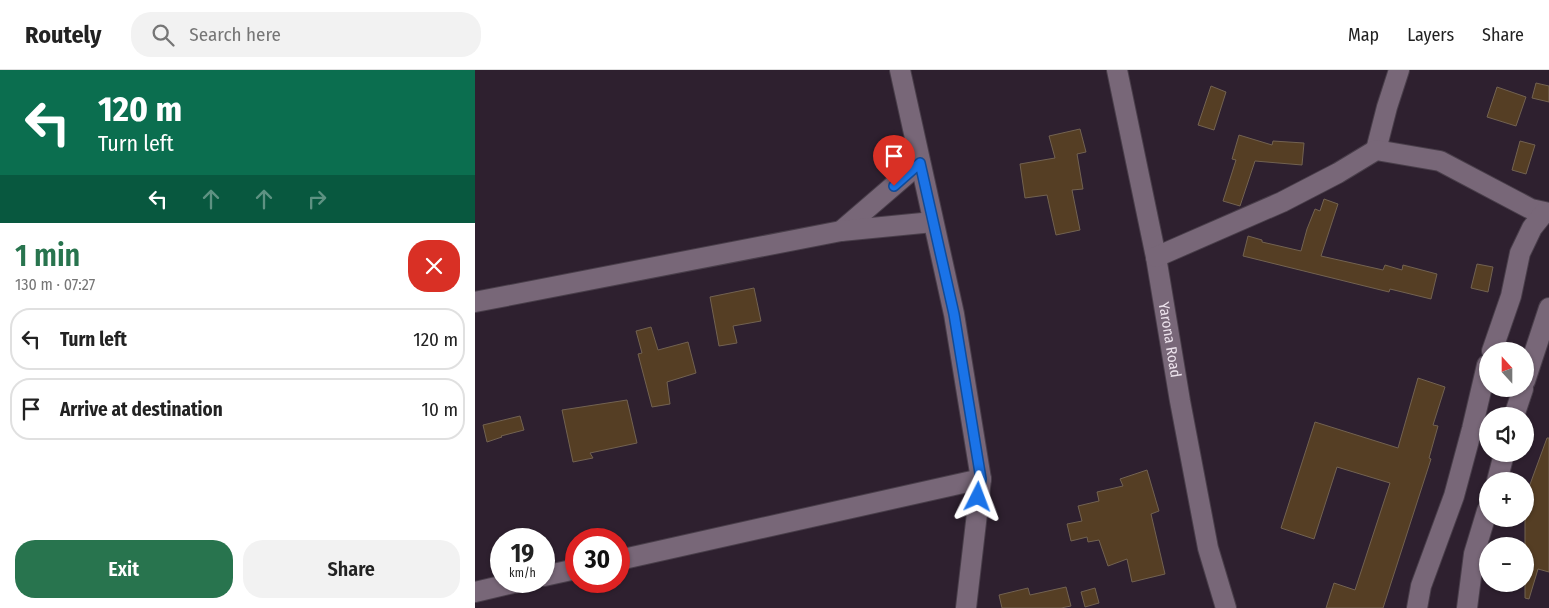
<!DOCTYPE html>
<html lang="en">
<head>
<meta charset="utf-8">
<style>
  body { margin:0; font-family:"Fira Sans Condensed",sans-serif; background:#f2f2f2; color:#222; height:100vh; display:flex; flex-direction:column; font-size:19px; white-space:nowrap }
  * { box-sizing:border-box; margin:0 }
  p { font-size:16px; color:#767676 }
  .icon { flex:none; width:28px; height:28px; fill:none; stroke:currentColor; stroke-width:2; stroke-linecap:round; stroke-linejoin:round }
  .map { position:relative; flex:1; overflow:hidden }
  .drawer { display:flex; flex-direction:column; background:#fff; width:475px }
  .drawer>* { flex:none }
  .guide { background:#0b6e4f; color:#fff; overflow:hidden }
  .needle { width:32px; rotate:339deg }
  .fabs { position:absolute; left:1004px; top:272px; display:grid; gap:10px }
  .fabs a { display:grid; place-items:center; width:55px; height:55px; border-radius:50%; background:#fff; box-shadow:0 1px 4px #0004; font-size:25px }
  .speed { position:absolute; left:15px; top:458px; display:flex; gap:10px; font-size:25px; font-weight:700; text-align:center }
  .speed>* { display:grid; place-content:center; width:65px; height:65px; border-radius:50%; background:#fff; box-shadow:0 1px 4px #0004; line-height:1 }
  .speed small { font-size:12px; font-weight:400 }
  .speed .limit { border:8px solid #d22; background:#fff; color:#111 }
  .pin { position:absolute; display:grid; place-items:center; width:42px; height:42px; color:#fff; margin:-51px -21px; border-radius:50% 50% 50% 0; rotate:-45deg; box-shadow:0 0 5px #0007 }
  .pin .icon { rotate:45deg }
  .me { position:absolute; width:55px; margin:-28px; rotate:3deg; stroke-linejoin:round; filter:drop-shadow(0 0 4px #0008) }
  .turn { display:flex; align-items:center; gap:18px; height:105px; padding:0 15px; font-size:22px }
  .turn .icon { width:65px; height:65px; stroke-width:2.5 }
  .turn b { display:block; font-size:35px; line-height:42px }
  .lanes { display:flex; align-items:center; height:48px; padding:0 15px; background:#0003; justify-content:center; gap:25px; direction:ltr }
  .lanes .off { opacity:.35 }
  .round { display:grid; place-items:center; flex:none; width:52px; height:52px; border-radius:20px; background:#f2f2f2 }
  .summary { display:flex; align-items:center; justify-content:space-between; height:85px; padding:0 15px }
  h1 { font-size:30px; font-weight:600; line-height:38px; color:#28744e }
  .action { display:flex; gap:10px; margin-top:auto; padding:10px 15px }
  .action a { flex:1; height:58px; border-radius:20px; background:#28744e; color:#fff; font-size:20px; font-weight:600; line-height:58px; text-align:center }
  .action a+a { background:#f2f2f2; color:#222 }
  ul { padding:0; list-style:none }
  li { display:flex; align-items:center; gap:15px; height:62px; margin:0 10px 8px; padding:0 5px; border:2px solid #e0e0e0; border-radius:20px }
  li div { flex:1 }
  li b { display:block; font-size:19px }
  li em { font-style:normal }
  header { display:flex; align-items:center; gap:30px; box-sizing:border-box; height:70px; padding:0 25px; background:#fff; border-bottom:1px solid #e0e0e0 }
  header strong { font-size:24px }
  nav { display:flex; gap:28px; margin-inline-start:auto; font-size:18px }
  .search { width:350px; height:45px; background:#f2f2f2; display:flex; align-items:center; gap:12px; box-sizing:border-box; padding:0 18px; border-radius:20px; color:#767676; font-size:19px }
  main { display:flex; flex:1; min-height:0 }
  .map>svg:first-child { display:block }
  .building { fill:#553e24; stroke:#726251 }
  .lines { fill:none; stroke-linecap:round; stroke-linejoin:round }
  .street-casing { stroke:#493e4a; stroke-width:22 }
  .street { stroke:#786778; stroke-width:20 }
  .route-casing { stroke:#114b97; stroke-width:12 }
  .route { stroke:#1a73e8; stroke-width:9 }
  .labels { text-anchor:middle; stroke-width:5; stroke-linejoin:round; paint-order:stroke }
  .street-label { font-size:15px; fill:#ece2ec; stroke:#130d13 }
</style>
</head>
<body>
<header>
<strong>Routely</strong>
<div class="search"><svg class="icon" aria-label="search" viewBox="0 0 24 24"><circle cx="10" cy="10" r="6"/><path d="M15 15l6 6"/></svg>Search here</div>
<nav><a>Map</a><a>Layers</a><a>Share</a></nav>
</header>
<main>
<section class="drawer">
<div class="guide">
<div class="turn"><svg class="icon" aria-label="left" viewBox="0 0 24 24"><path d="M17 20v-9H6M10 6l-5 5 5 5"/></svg><div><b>120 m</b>Turn left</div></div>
<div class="lanes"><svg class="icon" aria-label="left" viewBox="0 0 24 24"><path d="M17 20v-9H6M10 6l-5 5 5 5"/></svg><svg class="icon off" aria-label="ahead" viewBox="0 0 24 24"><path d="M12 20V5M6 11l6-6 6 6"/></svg><svg class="icon off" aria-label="ahead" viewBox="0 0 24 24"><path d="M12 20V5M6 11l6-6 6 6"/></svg><svg class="icon off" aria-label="right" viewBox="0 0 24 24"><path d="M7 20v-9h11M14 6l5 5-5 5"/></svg></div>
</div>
<div class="summary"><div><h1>1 min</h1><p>130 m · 07:27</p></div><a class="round" style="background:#d93025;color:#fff"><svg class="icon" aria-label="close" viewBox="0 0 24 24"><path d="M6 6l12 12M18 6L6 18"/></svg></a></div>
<ul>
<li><svg class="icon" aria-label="left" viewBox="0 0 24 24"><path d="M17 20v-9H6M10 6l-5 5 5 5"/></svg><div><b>Turn left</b></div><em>120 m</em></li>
<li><svg class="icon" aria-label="arrive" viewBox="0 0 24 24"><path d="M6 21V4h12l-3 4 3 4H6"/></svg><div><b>Arrive at destination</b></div><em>10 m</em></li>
</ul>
<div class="action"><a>Exit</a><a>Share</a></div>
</section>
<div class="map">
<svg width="1074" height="538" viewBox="0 0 1074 538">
  <rect width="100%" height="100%" fill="#2e202f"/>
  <g class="building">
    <polygon points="1061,13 1074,16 1074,32 1057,28"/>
    <polygon points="736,16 751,22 739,60 723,55"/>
    <polygon points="1022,17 1051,27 1041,56 1012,47"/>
    <polygon points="605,59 611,82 602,84 608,119 597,120 605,160 581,165 572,125 550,128 545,94 580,88 574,66"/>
    <polygon points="764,65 797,75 798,71 829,73 827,95 780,91 765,136 748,131 761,90 757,89"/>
    <polygon points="1045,71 1060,75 1051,104 1037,100"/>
    <polygon points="849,129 863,134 846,186 908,200 910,195 927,200 928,195 962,204 956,229 915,219 914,222 768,186 773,166 787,170 787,172 826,181 832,159 840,139 845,141"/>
    <polygon points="1002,194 1018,197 1013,222 996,218"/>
    <polygon points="279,218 286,251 258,256 262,273 244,276 235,227"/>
    <polygon points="176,257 183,280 213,272 221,303 192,312 195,334 177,337 163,284 167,283 161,261"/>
    <polygon points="943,308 970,317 958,355 963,356 954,388 956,389 908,538 851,538 859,513 880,520 915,413 862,397 839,469 806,458 840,352 923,378"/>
    <polygon points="152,330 162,373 115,383 118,388 98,392 87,340"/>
    <polygon points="45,346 49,360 26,366 27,367 12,372 8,355"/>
    <polygon points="1072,368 1074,368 1074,502 1063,499 1054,529 1050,528 1050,428"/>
    <polygon points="672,400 684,441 676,444 690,504 657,512 652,489 633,496 624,470 613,472 612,467 596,471 592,454 607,451 603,436 624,431 622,422 648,416 645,409"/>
    <polygon points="591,517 596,536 586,538 527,538 524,525 553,518 555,525"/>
    <polygon points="620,518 624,533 610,537 606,522"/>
  </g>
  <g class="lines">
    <defs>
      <g id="street">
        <polyline points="425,0 479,244 506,409 491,538"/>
        <path id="s1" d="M642,0L681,187L705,331L733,478L751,538"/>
        <polyline points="901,80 912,37 924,0"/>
        <polyline points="366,161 445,93"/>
        <polyline points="681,187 807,132 863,103 901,80 965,91 1056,139 1074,143"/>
        <polyline points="0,232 366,161 458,152"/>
        <polyline points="1017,281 1036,226 1045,183 1057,158 1069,143"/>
        <polyline points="1050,311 1074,238"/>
        <polyline points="1039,346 1048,319"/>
        <polyline points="1022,411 1029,384"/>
        <polyline points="144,490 506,409"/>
        <polyline points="69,506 101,499"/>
        <polyline points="0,522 47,511"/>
        <polyline points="942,538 946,516 979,426 997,359 1012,295"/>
        <polyline points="992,538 999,484 1012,441"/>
      </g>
    </defs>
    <use href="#street" class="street-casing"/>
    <use href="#street" class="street"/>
  </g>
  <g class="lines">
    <defs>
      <polyline id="route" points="419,116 445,93 479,244 506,409 503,427"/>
    </defs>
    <use href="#route" class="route-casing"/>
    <use href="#route" class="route"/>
  </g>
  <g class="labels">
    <g class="street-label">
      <text dy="5" stroke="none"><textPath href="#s1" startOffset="275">Yarona Road</textPath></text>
    </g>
  </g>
</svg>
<div class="fabs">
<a><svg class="needle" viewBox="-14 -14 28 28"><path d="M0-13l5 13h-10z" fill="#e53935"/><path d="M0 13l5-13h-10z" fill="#767676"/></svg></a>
<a><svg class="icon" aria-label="sound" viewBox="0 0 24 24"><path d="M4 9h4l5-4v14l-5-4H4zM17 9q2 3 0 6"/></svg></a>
<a>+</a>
<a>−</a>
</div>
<div class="speed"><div>19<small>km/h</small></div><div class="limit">30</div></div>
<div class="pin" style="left:419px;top:116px;background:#d93025"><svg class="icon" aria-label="arrive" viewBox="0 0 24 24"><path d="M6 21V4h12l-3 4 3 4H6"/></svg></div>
<svg class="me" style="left:503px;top:427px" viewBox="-20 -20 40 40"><path d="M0-17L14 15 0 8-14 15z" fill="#1a73e8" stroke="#fff" stroke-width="4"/></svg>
</div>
</main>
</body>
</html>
